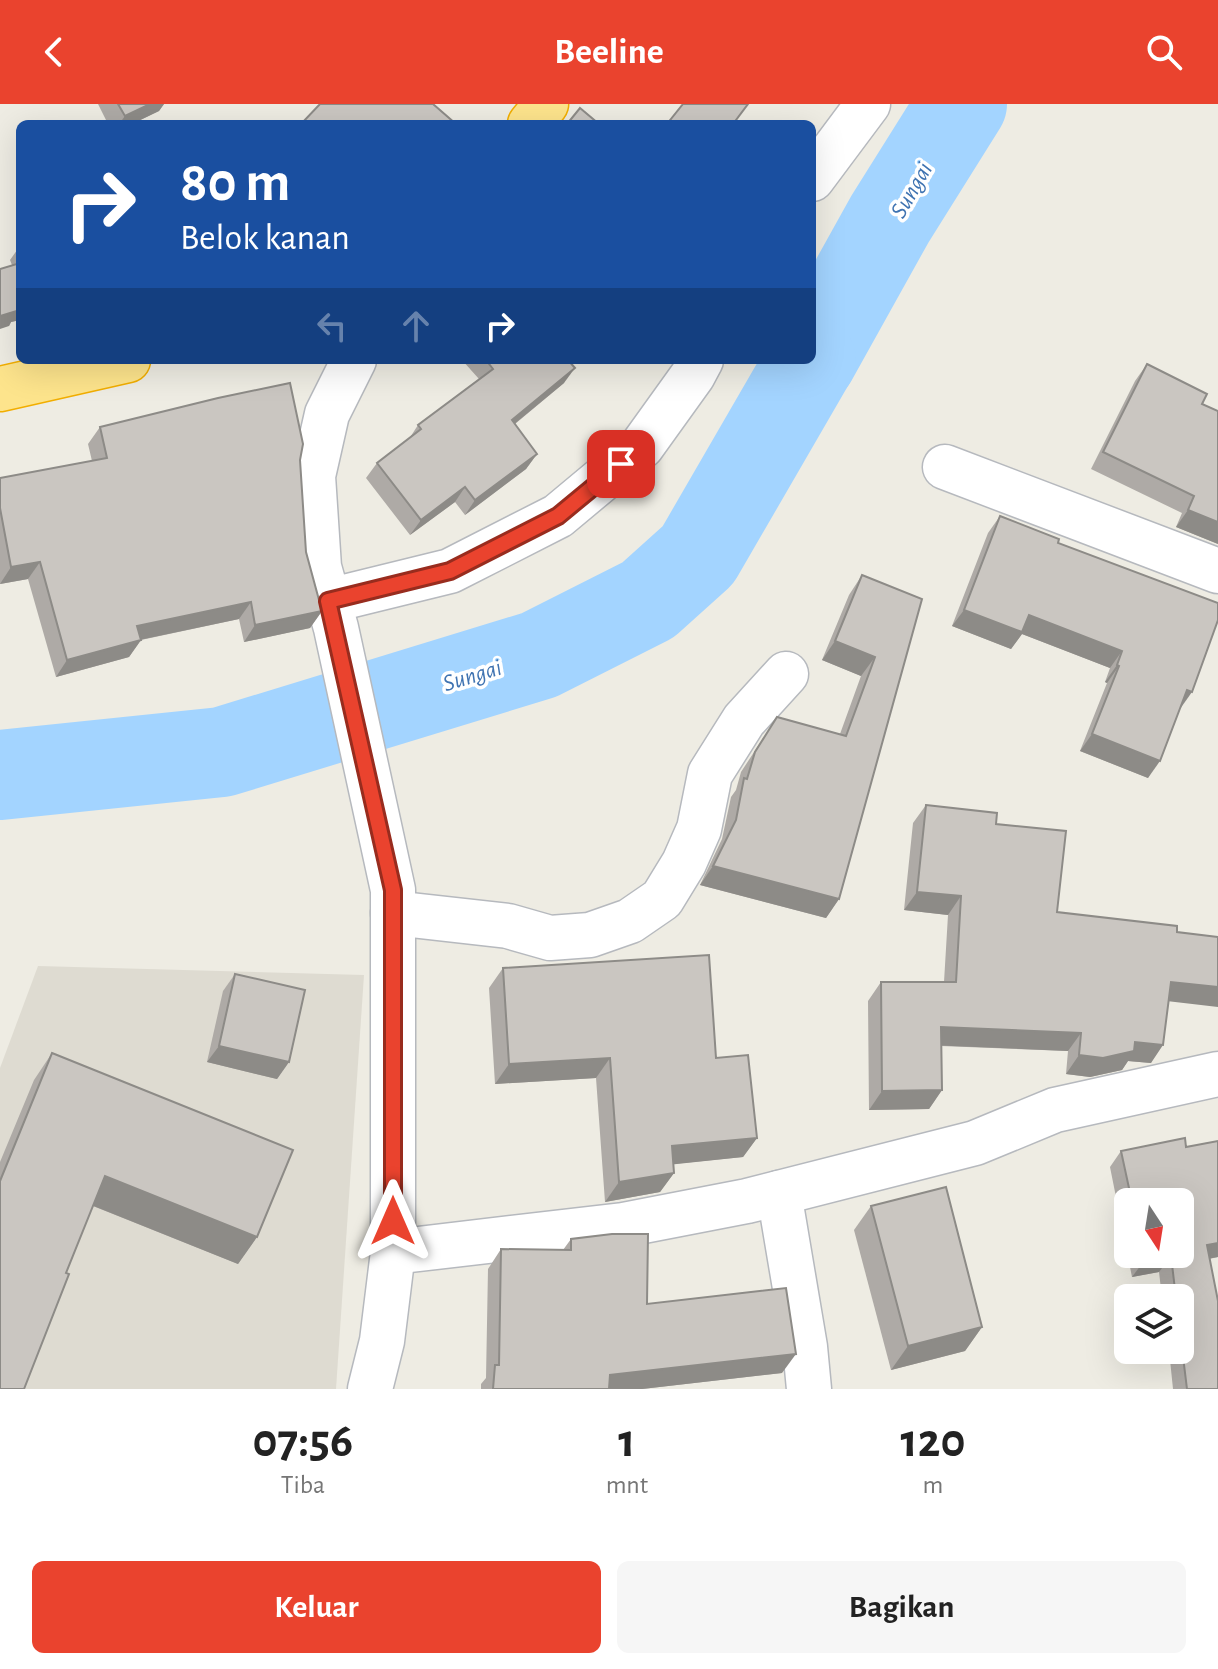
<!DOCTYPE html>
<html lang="id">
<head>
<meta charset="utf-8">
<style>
  body { margin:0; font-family:"Alegreya Sans",sans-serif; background:#f6f6f6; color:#222; height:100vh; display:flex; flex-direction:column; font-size:30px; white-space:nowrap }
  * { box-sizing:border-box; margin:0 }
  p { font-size:26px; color:#767676 }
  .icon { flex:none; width:44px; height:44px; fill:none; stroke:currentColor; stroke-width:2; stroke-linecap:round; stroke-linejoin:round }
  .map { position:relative; height:1285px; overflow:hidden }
  .drawer { display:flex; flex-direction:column; background:#fff; flex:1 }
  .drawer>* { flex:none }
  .hud { position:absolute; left:16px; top:16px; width:800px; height:244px; border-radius:12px; box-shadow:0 8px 32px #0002; background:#1a4fa0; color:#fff; overflow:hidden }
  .needle { width:52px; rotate:168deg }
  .fabs { position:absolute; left:1114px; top:1084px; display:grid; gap:16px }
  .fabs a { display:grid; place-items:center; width:80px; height:80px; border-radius:12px; background:#fff; box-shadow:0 8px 32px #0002; font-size:40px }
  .pin { position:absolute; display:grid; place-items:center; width:68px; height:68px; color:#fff; margin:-34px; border-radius:16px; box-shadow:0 4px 12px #0006 }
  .me { position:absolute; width:88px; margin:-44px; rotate:0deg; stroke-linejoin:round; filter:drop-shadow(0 0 6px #0008) }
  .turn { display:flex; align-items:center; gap:28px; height:168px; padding:0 32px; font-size:36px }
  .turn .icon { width:104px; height:104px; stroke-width:2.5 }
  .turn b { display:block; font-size:56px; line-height:68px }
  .lanes { display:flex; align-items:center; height:76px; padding:0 32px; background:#0003; justify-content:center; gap:40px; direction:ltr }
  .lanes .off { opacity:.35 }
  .eta { display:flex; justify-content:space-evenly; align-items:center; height:136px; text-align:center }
  .eta b { font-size:48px; font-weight:700; line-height:56px }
  .button { display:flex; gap:16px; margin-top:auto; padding:16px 32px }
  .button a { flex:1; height:92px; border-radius:12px; background:#ea432e; color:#fff; font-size:32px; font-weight:700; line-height:92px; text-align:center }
  .button a+a { background:#f6f6f6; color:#222 }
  header { display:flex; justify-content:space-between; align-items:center; height:104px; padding:0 32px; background:#ea432e; color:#fff; font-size:36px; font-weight:700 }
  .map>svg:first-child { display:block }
  .education { fill:#dedbd1 }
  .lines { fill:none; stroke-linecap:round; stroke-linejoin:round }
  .river { stroke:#a3d4ff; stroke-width:90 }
  .minor-casing { stroke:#b6b9be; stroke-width:47 }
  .highway-casing { stroke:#f2ae00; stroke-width:47 }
  .minor { stroke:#fff; stroke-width:44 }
  .highway { stroke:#fde48c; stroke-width:44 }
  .wall { fill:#aeaaa6; fill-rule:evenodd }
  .shaded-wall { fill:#8d8b87 }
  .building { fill:#cac6c1; stroke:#8d8b87; stroke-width:2 }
  .route-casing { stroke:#982c1e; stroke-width:20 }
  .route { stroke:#ea432e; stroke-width:14 }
  .labels { text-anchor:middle; stroke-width:7; stroke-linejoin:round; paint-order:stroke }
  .water-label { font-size:24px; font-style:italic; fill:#3f73b1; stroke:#fff }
</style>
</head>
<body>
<header><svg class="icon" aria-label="back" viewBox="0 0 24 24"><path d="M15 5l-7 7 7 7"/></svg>Beeline<svg class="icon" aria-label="search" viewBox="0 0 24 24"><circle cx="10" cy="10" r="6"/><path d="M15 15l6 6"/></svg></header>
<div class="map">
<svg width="1218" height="1285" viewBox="0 0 1218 1285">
  <rect width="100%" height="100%" fill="#eeece3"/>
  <polygon class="education" points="38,862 364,871 336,1285 0,1285 0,964"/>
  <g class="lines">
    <g class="river">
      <polyline points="812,255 890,115 962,0"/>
      <polyline points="0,671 222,648 539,551 648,496 698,451 811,256"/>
    </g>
    <defs>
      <g id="minor">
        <polyline points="812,75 868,0"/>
        <polyline points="354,256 327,310 313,372 319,463 336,524 393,786 393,1148 382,1237 370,1285"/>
        <polyline points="945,363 1218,467"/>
        <polyline points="328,497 450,467 558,412 642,342 693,271 701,256"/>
        <polyline points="393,809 508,822 550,834 590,831 630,817 662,795 684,759 699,725 710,670 744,616 786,570"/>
        <polyline points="779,1089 805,1243 809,1285"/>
        <polyline points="393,1148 623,1121 747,1097 975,1039 1055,1006 1218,970"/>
      </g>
      <g id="highway">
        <polyline points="530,20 546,0"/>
        <polyline points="0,285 128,256"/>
      </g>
    </defs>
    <use href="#minor" class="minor-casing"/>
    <use href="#highway" class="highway-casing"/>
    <use href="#minor" class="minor"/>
    <use href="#highway" class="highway"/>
  </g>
  <g class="wall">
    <polygon points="98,0 164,0 159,7 132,20 108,20"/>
    <polygon points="20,142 20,216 11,218 9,222 12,161 10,156"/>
    <polygon points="462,256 569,256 564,279 515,320 537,350 526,365 465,411 455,398 410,431 366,374 377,359 409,335 418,321 479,275"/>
    <polygon points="1147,260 1202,300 1218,440 1176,423 1182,409 1091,365 1135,277"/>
    <polygon points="100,323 300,356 306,448 322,507 310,524 244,538 239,515 141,536 129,553 56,573 28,475 0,480 0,374 92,357 88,340"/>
    <polygon points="1000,412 1058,439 1180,605 1148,674 1080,647 1107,579 1105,578 1110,564 1022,530 1011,545 952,522 988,429"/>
    <polygon points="862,471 922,495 839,795 826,814 700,781 722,735 731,693 736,686 741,668 777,613 840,630 861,572 822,556 849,491"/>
    <polygon points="926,701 996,720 1057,808 1168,898 1151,959 1128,957 1122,966 1090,973 1066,970 1068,947 941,942 942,986 929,1005 869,1006 868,897 881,878 944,878 948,811 904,806 913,719"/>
    <polygon points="503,864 716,954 757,1034 743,1053 673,1060 674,1069 660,1088 605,1098 596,974 495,980 489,884"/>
    <polygon points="235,870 289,958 277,975 207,958 223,887"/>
    <polygon points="52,949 257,1133 238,1160 93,1102 66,1169 0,1285 0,1058 34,976"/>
    <path d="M1218,1037V1153L1209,1155L1218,1285H1173L1169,1246H1180V1194H1162L1159,1168L1132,1173L1110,1063L1121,1047L1186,1043ZM1128,1098H1180V1150H1128Z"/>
    <polygon points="871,1102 982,1223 965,1247 891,1266 854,1126"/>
    <polygon points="571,1135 647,1200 782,1269 642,1285 481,1285 481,1280 486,1274 488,1165 501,1145 563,1146"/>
  </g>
  <g class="shaded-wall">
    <polygon points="150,0 164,0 159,7 132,20 119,20 125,12"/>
    <polygon points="20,203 20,216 11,218 9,222 0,225 0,212"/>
    <polygon points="575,264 564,279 501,331 512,316"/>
    <polygon points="537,350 526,365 465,411 475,396"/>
    <polygon points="465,383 455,398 410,431 421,416"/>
    <polygon points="1188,406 1218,418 1218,440 1176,423"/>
    <polygon points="40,458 28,475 0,480 11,463"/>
    <polygon points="251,498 239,515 125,539 137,522"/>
    <polygon points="964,506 1029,511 1122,547 1110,564 1022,530 1011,545 952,522"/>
    <polygon points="322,507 310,524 244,538 255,521"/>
    <polygon points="141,536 129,553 56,573 67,556"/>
    <polygon points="835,537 875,553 861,572 822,556"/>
    <polygon points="1117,561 1119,562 1107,579 1105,578"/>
    <polygon points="1187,586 1192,588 1180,605"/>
    <polygon points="1092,630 1160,657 1148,674 1080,647"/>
    <polygon points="713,762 839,795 826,814 700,781"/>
    <polygon points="917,788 961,792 948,811 904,806"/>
    <polygon points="1171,878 1218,883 1218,903 1158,896"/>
    <polygon points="941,923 1081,929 1068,947 928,941"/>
    <polygon points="1135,938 1163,941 1151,959 1128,957 1122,966 1090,973 1066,970 1079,951"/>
    <polygon points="219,942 289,958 277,975 207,958"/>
    <polygon points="610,954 596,974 495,980 509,960"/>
    <polygon points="942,986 929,1005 869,1006 882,987"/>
    <polygon points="757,1034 743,1053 658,1062 672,1042"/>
    <polygon points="674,1069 660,1088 605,1098 619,1078"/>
    <polygon points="105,1072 257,1133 238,1160 86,1099"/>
    <polygon points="1218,1139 1218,1153 1195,1157 1207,1141"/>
    <polygon points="1171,1152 1159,1168 1132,1173 1144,1157"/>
    <polygon points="982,1223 965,1247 891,1266 908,1242"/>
    <polygon points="796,1250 782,1269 642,1285 600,1285 610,1271"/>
  </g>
  <g class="building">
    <polygon points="118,0 150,0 125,12"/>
    <polygon points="320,0 433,0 456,20 301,20"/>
    <polygon points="683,0 748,0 733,20 667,20"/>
    <polygon points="580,4 599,20 567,20"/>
    <polygon points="20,159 20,206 0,212 0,165"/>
    <polygon points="486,256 568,256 575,264 512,316 537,350 475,396 465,383 421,416 377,359 421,325 418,321 493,265"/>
    <polygon points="1147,260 1207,290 1202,300 1218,307 1218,418 1188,406 1194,392 1103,348"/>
    <polygon points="290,279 303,340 300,356 306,448 322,507 255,521 251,498 137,522 141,536 67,556 40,458 11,463 0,404 0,374 107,354 100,323 218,294"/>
    <polygon points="1000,412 1059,435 1058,439 1218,499 1218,516 1192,588 1187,586 1160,657 1092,630 1119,562 1117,561 1122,547 1029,511 1022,528 964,506"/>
    <polygon points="862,471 922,495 839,795 713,762 736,716 744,674 747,675 755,648 777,613 846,632 875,553 835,537"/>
    <polygon points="926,701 997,709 996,720 1066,727 1057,808 1177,822 1177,828 1218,833 1218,883 1171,878 1163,941 1135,938 1134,947 1103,954 1079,951 1081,929 941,923 942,986 882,987 881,878 956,878 961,792 917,788"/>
    <polygon points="709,851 716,954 748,951 757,1034 672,1042 674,1069 619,1078 610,954 509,960 503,864"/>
    <polygon points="235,870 305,886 289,958 219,942"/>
    <polygon points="52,949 293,1046 257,1133 105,1072 66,1169 69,1170 24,1285 0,1285 0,1077"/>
    <polygon points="1185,1034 1186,1043 1218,1037 1218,1139 1207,1141 1218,1197 1218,1285 1187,1285 1180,1228 1180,1194 1176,1194 1171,1152 1144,1157 1142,1150 1180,1150 1180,1098 1132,1098 1121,1047"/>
    <polygon points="946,1083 982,1223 908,1242 871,1102"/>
    <polygon points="612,1130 648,1130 647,1200 786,1184 796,1250 610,1271 609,1285 493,1285 495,1261 499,1261 501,1145 571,1146 571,1135"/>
  </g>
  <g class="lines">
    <defs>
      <polyline id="route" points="393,1117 393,786 328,497 450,467 558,412 621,360"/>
    </defs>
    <use href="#route" class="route-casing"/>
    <use href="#route" class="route"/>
  </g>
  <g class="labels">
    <g class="water-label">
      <text transform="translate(911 86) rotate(-60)" y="8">Sungai</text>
      <text transform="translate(472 571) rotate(-17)" y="8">Sungai</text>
    </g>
  </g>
</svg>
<div class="fabs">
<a><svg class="needle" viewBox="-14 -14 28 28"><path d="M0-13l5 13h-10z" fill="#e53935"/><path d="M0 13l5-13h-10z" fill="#767676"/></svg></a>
<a><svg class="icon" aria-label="layers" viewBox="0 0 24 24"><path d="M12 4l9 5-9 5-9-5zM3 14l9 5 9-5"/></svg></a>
</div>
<div class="pin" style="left:621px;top:360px;background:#d93025"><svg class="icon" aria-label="arrive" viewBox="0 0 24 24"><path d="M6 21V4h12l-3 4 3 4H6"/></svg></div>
<svg class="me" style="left:393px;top:1117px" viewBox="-20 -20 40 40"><path d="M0-17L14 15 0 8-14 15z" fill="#ea432e" stroke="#fff" stroke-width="4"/></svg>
<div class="hud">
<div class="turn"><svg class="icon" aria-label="right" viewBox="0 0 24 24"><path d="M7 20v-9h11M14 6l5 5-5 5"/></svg><div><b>80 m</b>Belok kanan</div></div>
<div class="lanes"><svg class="icon off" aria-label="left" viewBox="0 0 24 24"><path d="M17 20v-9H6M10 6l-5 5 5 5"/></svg><svg class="icon off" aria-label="ahead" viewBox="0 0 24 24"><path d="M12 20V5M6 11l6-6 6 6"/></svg><svg class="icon" aria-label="right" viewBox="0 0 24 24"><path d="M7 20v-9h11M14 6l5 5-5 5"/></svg></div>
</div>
</div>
<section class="drawer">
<div class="eta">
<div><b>07:56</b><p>Tiba</p></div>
<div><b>1</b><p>mnt</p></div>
<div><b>120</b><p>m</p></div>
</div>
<div class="button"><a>Keluar</a><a>Bagikan</a></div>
</section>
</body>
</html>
